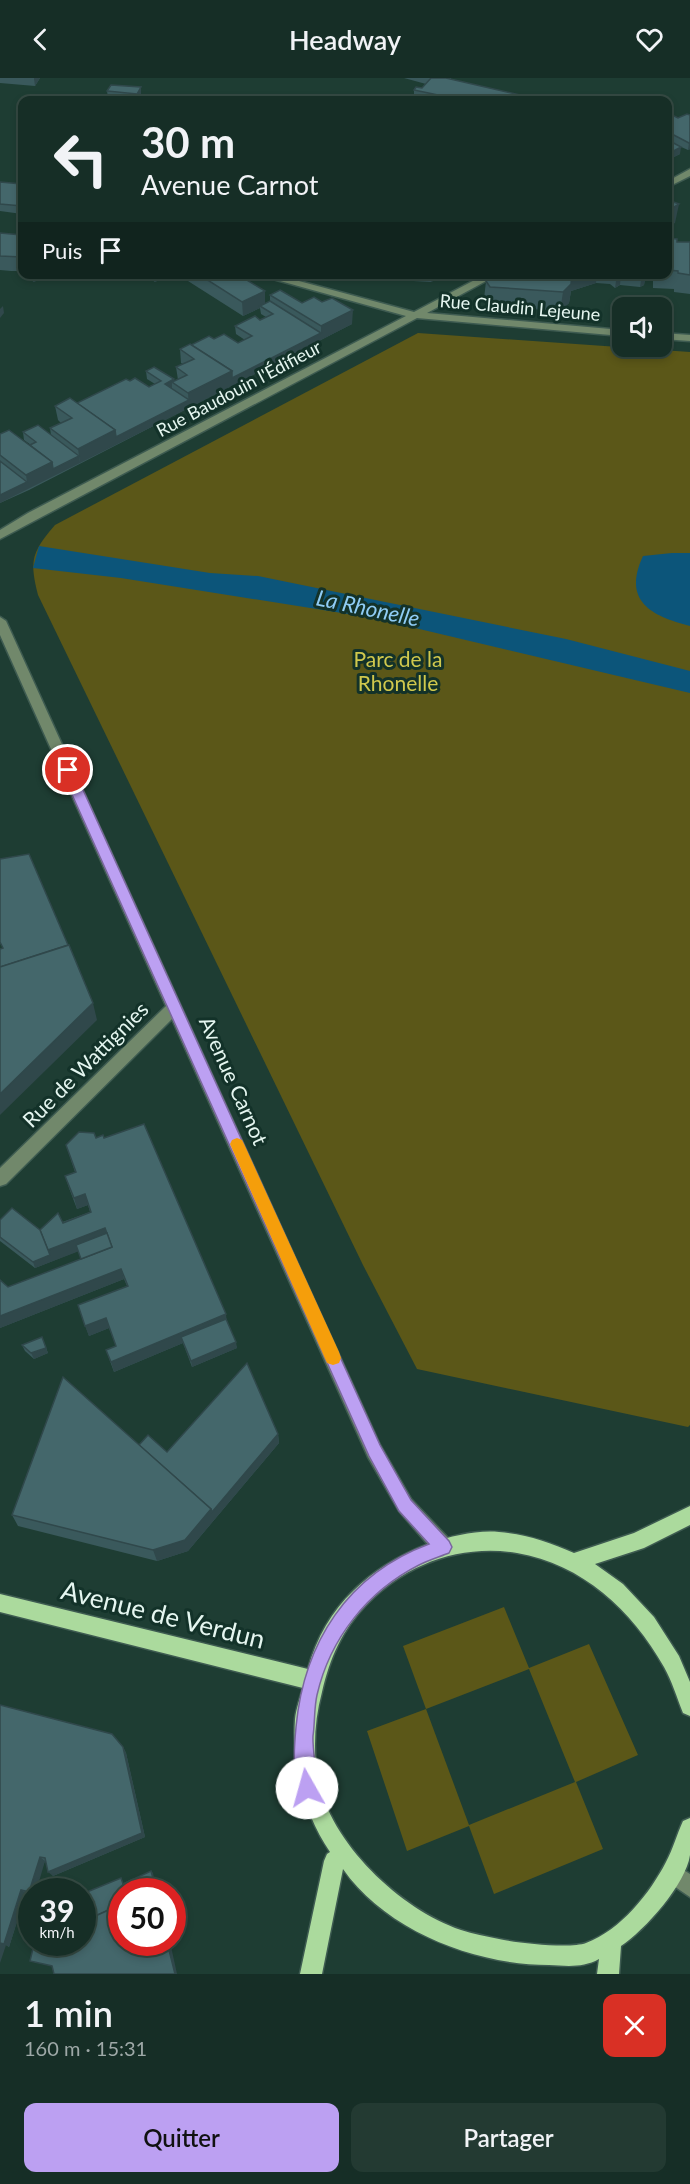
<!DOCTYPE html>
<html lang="fr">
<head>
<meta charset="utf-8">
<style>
  body { margin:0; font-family:Lato,sans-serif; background:#233a32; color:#f1f3f6; height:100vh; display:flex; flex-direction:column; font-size:22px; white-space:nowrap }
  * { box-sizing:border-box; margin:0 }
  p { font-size:20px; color:#9ea8a7 }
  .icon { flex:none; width:33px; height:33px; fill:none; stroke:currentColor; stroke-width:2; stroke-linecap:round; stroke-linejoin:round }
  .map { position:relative; height:1896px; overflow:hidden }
  .sheet { display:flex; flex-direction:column; background:#162e26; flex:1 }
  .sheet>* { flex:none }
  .hud { position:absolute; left:18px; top:18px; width:654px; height:183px; border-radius:12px; box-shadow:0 3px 9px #0003,0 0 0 2px #354a43; background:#162e26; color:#f1f3f6; overflow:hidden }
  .buttons { position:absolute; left:612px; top:219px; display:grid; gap:12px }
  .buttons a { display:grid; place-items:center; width:60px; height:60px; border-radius:12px; background:#162e26; box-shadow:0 3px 9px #0003,0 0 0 2px #354a43; font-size:30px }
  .speed { position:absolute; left:18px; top:1800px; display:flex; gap:12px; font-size:30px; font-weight:700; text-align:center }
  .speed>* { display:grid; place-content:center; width:78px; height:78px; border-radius:50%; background:#162e26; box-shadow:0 3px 9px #0003,0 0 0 2px #354a43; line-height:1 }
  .speed small { font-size:15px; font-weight:400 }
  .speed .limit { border:9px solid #d22; background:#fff; color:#111 }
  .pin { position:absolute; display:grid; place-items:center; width:51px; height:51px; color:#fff; margin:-26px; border:3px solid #fff; border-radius:50%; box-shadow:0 2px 6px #0007 }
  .me { position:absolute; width:66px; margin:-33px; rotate:353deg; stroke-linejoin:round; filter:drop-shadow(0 0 4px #0008) }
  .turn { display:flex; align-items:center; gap:21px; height:126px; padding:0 24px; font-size:27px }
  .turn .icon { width:78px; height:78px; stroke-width:2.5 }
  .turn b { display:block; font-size:42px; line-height:51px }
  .then { display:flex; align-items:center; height:57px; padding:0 24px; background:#0003; gap:12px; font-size:22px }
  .round { display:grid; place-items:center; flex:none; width:63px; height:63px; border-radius:12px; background:#233a32 }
  .overview { display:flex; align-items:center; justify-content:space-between; height:102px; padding:0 24px }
  h1 { font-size:36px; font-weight:600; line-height:45px }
  .primary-button { display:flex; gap:12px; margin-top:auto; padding:12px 24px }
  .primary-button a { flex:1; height:69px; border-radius:12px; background:#bca0f2; color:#111; font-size:24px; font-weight:600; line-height:69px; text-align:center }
  .primary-button a+a { background:#233a32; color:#f1f3f6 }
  header { display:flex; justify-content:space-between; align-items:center; height:78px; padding:0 24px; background:#162e26; font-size:27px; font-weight:600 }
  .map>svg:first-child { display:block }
  .green { fill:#5b5718; fill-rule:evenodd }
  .water { fill:#0c557a }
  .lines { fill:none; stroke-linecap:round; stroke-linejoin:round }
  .minor-casing { stroke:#3e5b51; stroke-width:3 }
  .major-casing { stroke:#3e5b51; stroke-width:3 }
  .minor { fill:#71886b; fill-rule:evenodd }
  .major { fill:#abda9d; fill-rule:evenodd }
  .wall { fill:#3a595c }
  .shaded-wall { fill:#30484b }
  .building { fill:#44676b; stroke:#30484b; stroke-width:1.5 }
  .route { fill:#bca0f2; stroke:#7a689d; stroke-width:1.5 }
  .slow { fill:#f59e0b }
  .labels { text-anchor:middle; stroke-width:6; stroke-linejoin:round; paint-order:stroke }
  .far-street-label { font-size:18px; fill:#e5f6f0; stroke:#133229 }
  .park-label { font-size:21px; fill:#d0c84d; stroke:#133229 }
  .street-label { font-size:21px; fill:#e5f6f0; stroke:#133229 }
  .water-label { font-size:22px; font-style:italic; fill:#8fccf5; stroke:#133229 }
  .near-street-label { font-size:26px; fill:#e5f6f0; stroke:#133229 }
</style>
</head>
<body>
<header><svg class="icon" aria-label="back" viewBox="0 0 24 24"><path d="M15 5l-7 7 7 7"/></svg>Headway<svg class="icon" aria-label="heart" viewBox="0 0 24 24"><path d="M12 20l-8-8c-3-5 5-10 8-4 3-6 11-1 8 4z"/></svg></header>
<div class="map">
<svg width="690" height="1896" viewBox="0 0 690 1896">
  <rect width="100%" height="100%" fill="#1e3d33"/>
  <g class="green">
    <path d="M418,255L690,274V1347L688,1349L417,1291L363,1187L38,517C29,482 32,474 55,447Z"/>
    <path d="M504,1529L529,1590L589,1566L638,1677L576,1704L603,1771L494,1816L469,1748L407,1773L367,1653L426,1631L403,1568ZM529,1591L575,1704L469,1747L426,1631Z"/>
  </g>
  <g class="water">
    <polygon points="39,468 210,495 258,498 566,561 690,593 690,615 373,540 121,500 33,490"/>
    <path d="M672,475H690V548C651,538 622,523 643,478Z"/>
  </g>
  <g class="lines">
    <defs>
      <g id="minor">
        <polygon points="690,91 690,98 668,109 668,103"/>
        <polygon points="255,196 273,196 414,234 486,196 499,196 427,235 622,252 622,258 417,240 0,461 0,452 28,435 406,238"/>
        <polygon points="662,255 690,257 690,263 662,261"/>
        <polygon points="0,539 6,543 380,1367 411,1421 450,1462 452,1469 450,1476 443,1478 436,1476 399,1433 368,1379 172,941 6,1106 0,1108 0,1090 166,928 0,557"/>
        <polygon points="672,1785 690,1796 690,1819 665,1802 662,1795 665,1788"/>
      </g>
      <path id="major" d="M690,1428V1447L644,1470L595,1486L623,1506L654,1539L679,1578L690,1604V1638L683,1635C677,1620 672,1603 664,1589C632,1532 582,1486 517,1475C461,1466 405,1486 366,1527C342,1552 330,1580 322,1614C315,1640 313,1668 317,1696C327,1762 399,1831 461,1852C473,1856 486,1858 499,1861C517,1865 570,1871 586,1865C621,1852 650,1815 666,1784C673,1771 677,1756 683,1743L690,1740C690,1752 690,1765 690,1777C686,1806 645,1852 621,1868L619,1896H597L599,1881C583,1890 567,1888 549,1887C476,1887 386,1853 343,1791L322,1896H300L324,1783L327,1776L330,1774C304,1736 292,1687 295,1641C296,1631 300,1620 303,1610L0,1534V1516L308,1591C325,1527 371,1488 431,1465C452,1458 477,1452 499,1454C526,1456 549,1464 574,1475L634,1455Z"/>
    </defs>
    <use href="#minor" class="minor-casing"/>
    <use href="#major" class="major-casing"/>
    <use href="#minor" class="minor"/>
    <use href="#major" class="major"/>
  </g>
  <g class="wall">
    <polygon points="0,0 40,0 35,8 0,5"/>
    <polygon points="404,0 451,0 451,1 533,22 408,22 414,18 414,12 422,10 426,6"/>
    <polygon points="141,9 141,16 138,22 108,20 107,13"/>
    <polygon points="668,35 678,40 690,37 690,71 688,72 679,68 680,76 668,82"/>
    <polygon points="0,104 22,106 22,136 0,133"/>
    <polygon points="0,155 22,157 22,193 11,193 0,192"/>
    <polygon points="668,160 677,164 690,164 690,216 674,214 674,211 653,210 653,196 668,196"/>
    <polygon points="32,196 52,196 46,203 39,202 33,204"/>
    <polygon points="76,196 119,196 115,203"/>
    <polygon points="143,196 167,196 167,198 155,204"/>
    <polygon points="177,196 237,196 265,226 270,223 270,217 302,225 352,246 29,412 0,425 0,356 30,367 31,367 24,362 23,354 51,357 50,350 61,345 58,342 55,328 77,325 130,303 149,309 155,306 147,301 146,293 174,304 178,302 176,289 183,286 181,285 180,271 214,261 238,265 245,262 236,256 235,248 260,242 266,239 261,236 260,230 243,238"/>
    <polygon points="395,196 446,196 431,204 395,202"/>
    <polygon points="497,196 646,196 644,207 640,209 620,207 615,210 610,206 596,205 571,213 569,225 560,233 488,228 484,221 486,203"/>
    <polygon points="96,1060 104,1060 226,1236 226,1241 237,1270 192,1289 183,1265 114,1294 106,1272 116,1268 109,1250 89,1258 78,1227 127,1208 124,1201 0,1250 0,1202 8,1209 81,1181 78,1173 35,1190 0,1163 0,1142 40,1152 90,1134 88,1127 77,1131 69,1110 65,1098 75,1094 66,1067"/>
    <polygon points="42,1259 48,1275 34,1281 25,1273 22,1267"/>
    <polygon points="278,1356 279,1365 188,1473 157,1483 18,1448 12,1437 139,1367 167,1374"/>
    <polygon points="0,1627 123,1669 126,1675 145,1759 53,1798 46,1783 45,1783 32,1814 32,1816 26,1815 9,1869 6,1867"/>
  </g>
  <g class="shaded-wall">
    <polygon points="34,0 40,0 35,8 34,1"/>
    <polygon points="141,9 141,16 138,22 137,16"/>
    <polygon points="690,64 690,71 688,72 689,65"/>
    <polygon points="681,69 680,76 668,82 668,76"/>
    <polygon points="679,126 675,145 668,149 668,133"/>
    <polygon points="32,196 38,196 39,202 33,204"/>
    <polygon points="45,196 52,196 46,203"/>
    <polygon points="114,196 119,196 115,203"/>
    <polygon points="167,196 167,198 155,204 154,197"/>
    <polygon points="432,196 446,196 431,204"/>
    <polygon points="572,196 597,196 596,205 571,213 569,225 560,233 563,214"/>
    <polygon points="617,196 621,196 620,207 615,210"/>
    <polygon points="642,196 646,196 644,207 640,209"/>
    <polygon points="265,213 265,227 260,228 260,230 243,238 242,224"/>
    <polygon points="3,228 4,235 0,240 0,231"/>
    <polygon points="353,232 352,246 321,262 321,248"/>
    <polygon points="321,255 321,262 189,330 188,315 232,293"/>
    <polygon points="174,301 174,306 172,304 172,310 166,313 165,306"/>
    <polygon points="189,322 189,330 80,385 78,371 115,352"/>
    <polygon points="79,378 80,385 0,425 0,417 27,404 26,397 52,384"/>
    <polygon points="93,925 97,942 0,1037 0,1016"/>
    <polygon points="85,1116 88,1127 77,1131 74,1120"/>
    <polygon points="105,1150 108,1162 35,1190 33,1184 48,1172"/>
    <polygon points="121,1191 124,1201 0,1250 0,1238"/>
    <polygon points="226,1236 227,1247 181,1259 183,1265 114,1294 111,1284"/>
    <polygon points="106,1240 109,1250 89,1258 85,1248"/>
    <polygon points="236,1264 237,1270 192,1289 191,1283"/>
    <polygon points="46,1270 48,1275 34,1281 31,1275"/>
    <polygon points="278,1356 279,1365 188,1473 157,1483 153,1472 211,1431"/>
    <polygon points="123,1669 126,1675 145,1759 53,1798 48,1794"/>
    <polygon points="40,1779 45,1783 36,1814 32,1814 32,1815 29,1814"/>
    <polygon points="151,1793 153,1795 157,1814 153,1814"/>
    <polygon points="21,1812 26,1815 9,1869 6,1867 0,1885 0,1865"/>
    <polygon points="167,1864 170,1864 177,1896 175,1896"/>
  </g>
  <g class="building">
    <polygon points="431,0 446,0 533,20 531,22 462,22 414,12 416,9 422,10"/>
    <polygon points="111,7 141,9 137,16 107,13"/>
    <polygon points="414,18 433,22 408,22"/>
    <polygon points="668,35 678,40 687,36 690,37 690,64 689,65 668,54"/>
    <polygon points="668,62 681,69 668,76"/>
    <polygon points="0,104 22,106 22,128 0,126"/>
    <polygon points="668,122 679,126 668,133"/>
    <polygon points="0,155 22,157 22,179 0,178"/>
    <polygon points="668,160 677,161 677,164 690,164 690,197 678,195 678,193 668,192"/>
    <polygon points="198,196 237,196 265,213 242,224"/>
    <polygon points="497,196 572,196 571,206 563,214 490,209 486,203"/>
    <polygon points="280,212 302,225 314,219 322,224 332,220 353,232 321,248 270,217"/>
    <polygon points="270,223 321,255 232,300 232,293 191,267 209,258 214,261 224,256 238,265 252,258 235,248 255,238 260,242 273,236 260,228"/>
    <polygon points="190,266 232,293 188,315 172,304 187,297 176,289 194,281 180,271"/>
    <polygon points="154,289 174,301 165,306 189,322 116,359 115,352 77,325 126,301 130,303 135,300 149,309 161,303 146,293"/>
    <polygon points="70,320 115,352 78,371 50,350 72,340 55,328"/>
    <polygon points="38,347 79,378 53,391 52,384 30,367 36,364 23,354"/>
    <polygon points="9,352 52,384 26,397 0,377 0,356"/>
    <polygon points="0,383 27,404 0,417"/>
    <polygon points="29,776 68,867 0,889 0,871 3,870 0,864 0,781"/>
    <polygon points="69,867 93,925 0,1016 0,889"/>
    <polygon points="144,1046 226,1236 111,1284 106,1272 116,1268 106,1240 85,1248 78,1227 128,1208 121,1191 0,1238 0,1202 8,1209 112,1169 105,1150 48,1172 40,1152 58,1135 63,1145 91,1134 85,1116 74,1120 65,1098 76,1094 66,1067 79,1054 94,1055 96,1060 103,1057 104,1060"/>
    <polygon points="12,1130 40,1152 50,1177 33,1184 0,1159 0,1142"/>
    <polygon points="107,1155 112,1169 81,1181 76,1167"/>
    <polygon points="226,1241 236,1264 191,1283 181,1259"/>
    <polygon points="42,1259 46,1270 31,1275 22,1267"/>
    <polygon points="247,1285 278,1356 212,1434 211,1431 139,1367 148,1357 167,1374"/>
    <polygon points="63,1299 211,1431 185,1462 153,1472 12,1437"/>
    <polygon points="0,1627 112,1656 123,1669 142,1755 48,1794 45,1780 40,1779 29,1814 21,1812 4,1866 0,1865"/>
    <polygon points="151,1793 156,1812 154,1811 149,1814 122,1814 122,1826 82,1844 82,1816 121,1800 123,1806"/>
    <polygon points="122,1826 122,1864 167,1864 175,1896 54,1896 52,1888 30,1883 34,1866 38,1864 82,1864 82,1844"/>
  </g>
  <path class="route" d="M68,688L74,692L380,1367L411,1422L449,1463L452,1469L449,1475C439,1479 429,1482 419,1487C368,1513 330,1560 317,1617C314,1630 315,1644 313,1658C312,1675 320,1703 314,1717L307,1720L301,1717C292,1696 294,1670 296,1649C304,1564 348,1496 429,1466L399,1433L369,1378L61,692Z"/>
  <polygon class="slow" points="237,1060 242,1062 244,1066 339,1274 341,1280 339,1285 333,1287 327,1285 230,1066 232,1062"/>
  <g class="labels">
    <g class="far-street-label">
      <text transform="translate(520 230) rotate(5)" y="6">Rue Claudin Lejeune</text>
      <text transform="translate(239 311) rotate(-28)" y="6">Rue Baudouin l'Édifieur</text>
    </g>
    <g class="park-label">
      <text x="398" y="589">Parc de la<tspan x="398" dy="24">Rhonelle</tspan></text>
    </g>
    <g class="street-label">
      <text transform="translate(86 987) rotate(-45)" y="7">Rue de Wattignies</text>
      <text transform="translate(233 1003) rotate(66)" y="7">Avenue Carnot</text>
    </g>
    <g class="water-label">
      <text transform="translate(368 530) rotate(12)" y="8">La Rhonelle</text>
    </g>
    <g class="near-street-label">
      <text transform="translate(163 1537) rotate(14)" y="9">Avenue de Verdun</text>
    </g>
  </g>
</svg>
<div class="buttons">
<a><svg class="icon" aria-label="sound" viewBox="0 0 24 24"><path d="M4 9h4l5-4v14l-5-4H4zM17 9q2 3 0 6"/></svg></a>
</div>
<div class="speed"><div>39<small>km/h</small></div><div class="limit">50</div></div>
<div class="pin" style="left:68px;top:692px;background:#d93025"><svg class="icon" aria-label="arrive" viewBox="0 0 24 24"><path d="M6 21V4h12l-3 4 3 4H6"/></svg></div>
<svg class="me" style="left:307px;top:1710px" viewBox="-20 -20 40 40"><circle r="19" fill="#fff"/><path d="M0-13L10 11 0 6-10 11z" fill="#bca0f2"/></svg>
<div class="hud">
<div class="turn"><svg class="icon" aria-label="left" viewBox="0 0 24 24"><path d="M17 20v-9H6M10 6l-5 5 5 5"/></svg><div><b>30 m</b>Avenue Carnot</div></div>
<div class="then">Puis<svg class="icon" aria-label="arrive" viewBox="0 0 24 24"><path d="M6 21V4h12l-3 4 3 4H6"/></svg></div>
</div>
</div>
<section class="sheet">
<div class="overview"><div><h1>1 min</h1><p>160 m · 15:31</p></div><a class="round" style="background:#d93025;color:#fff"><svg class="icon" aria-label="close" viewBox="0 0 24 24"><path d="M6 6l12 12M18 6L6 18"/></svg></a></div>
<div class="primary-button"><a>Quitter</a><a>Partager</a></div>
</section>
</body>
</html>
